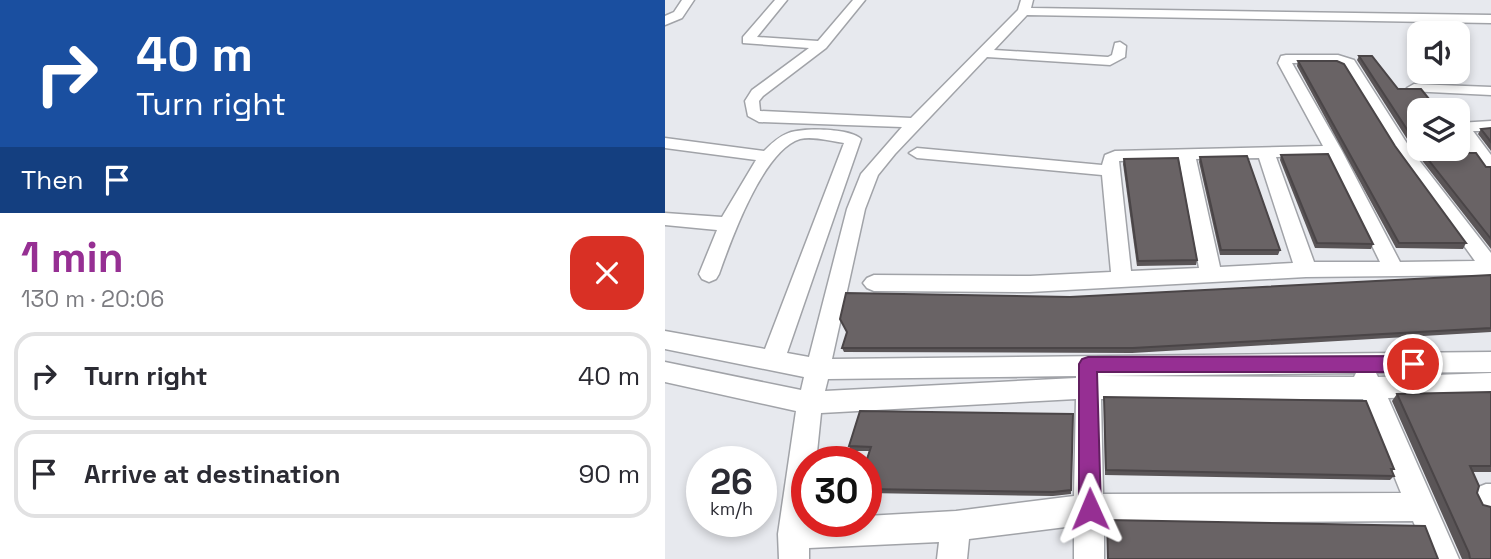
<!DOCTYPE html>
<html lang="en">
<head>
<meta charset="utf-8">
<style>
  body { margin:0; font-family:"Space Grotesk",sans-serif; background:#f2f2f3; color:#2b2b33; height:100vh; display:flex; flex-direction:column; font-size:26px; white-space:nowrap }
  * { box-sizing:border-box; margin:0 }
  p { font-size:23px; color:#7c7c81 }
  .icon { flex:none; width:38px; height:38px; fill:none; stroke:currentColor; stroke-width:2; stroke-linecap:round; stroke-linejoin:round }
  .map { position:relative; flex:1; overflow:hidden }
  .details { display:flex; flex-direction:column; background:#fff; width:665px }
  .details>* { flex:none }
  .hud { background:#1a4fa0; color:#fff; overflow:hidden }
  .controls { position:absolute; left:742px; top:21px; display:grid; gap:14px }
  .controls a { display:grid; place-items:center; width:63px; height:63px; border-radius:14px; background:#fff; box-shadow:0 4px 10px #0003; font-size:35px }
  .speed { position:absolute; left:21px; top:446px; display:flex; gap:14px; font-size:35px; font-weight:700; text-align:center }
  .speed>* { display:grid; place-content:center; width:91px; height:91px; border-radius:50%; background:#fff; box-shadow:0 4px 10px #0003; line-height:1 }
  .speed small { font-size:18px; font-weight:400 }
  .speed .limit { border:10px solid #d22; background:#fff; color:#111 }
  .pin { position:absolute; display:grid; place-items:center; width:60px; height:60px; color:#fff; margin:-30px; border:4px solid #fff; border-radius:50%; box-shadow:0 2px 7px #0007 }
  .me { position:absolute; width:77px; margin:-38px; rotate:359deg; stroke-linejoin:round; filter:drop-shadow(0 0 5px #0008) }
  .turn { display:flex; align-items:center; gap:24px; height:147px; padding:0 21px; font-size:32px }
  .turn .icon { width:91px; height:91px; stroke-width:2.5 }
  .turn b { display:block; font-size:49px; line-height:60px }
  .then { display:flex; align-items:center; height:66px; padding:0 21px; background:#0003; gap:14px; font-size:26px }
  .round { display:grid; place-items:center; flex:none; width:74px; height:74px; border-radius:21px; background:#f2f2f3 }
  .overview { display:flex; align-items:center; justify-content:space-between; height:119px; padding:0 21px }
  h1 { font-size:42px; font-weight:600; line-height:52px; color:#962f93 }
  ul { padding:0; list-style:none }
  li { display:flex; align-items:center; gap:21px; height:88px; margin:0 14px 10px; padding:0 7px; border:4px solid #e1e1e2; border-radius:21px }
  li div { flex:1 }
  li b { display:block; font-size:26px }
  li em { font-style:normal }
  main { display:flex; flex:1; min-height:0 }
  .map>svg:first-child { display:block }
  .lines { fill:none; stroke-linecap:round; stroke-linejoin:round }
  .minor-casing { stroke:#a1a3a8; stroke-width:3 }
  .minor { fill:#fff; fill-rule:evenodd }
  .wall { fill:#5a5557 }
  .building { fill:#696365; stroke:#4a4547; stroke-width:2 }
  .route { fill:#962f93; stroke:#621f60; stroke-width:2 }
</style>
</head>
<body>
<main>
<section class="details">
<div class="hud">
<div class="turn"><svg class="icon" aria-label="right" viewBox="0 0 24 24"><path d="M7 20v-9h11M14 6l5 5-5 5"/></svg><div><b>40 m</b>Turn right</div></div>
<div class="then">Then<svg class="icon" aria-label="arrive" viewBox="0 0 24 24"><path d="M6 21V4h12l-3 4 3 4H6"/></svg></div>
</div>
<div class="overview"><div><h1>1 min</h1><p>130 m · 20:06</p></div><a class="round" style="background:#d93025;color:#fff"><svg class="icon" aria-label="close" viewBox="0 0 24 24"><path d="M6 6l12 12M18 6L6 18"/></svg></a></div>
<ul>
<li><svg class="icon" aria-label="right" viewBox="0 0 24 24"><path d="M7 20v-9h11M14 6l5 5-5 5"/></svg><div><b>Turn right</b></div><em>40 m</em></li>
<li><svg class="icon" aria-label="arrive" viewBox="0 0 24 24"><path d="M6 21V4h12l-3 4 3 4H6"/></svg><div><b>Arrive at destination</b></div><em>90 m</em></li>
</ul>
</section>
<div class="map">
<svg width="826" height="559" viewBox="0 0 826 559">
  <rect width="100%" height="100%" fill="#e7e9ee"/>
  <g class="lines">
    <defs>
      <g id="minor">
        <polygon points="17,0 29,0 17,18 0,25 0,16 9,12"/>
        <path d="M110,0H122L92,37L153,41L188,0H200L161,48L98,96L94,101L95,111L246,118L353,10L356,0H368L366,8L826,15V23L362,15L329,50L443,57L447,55L450,43L455,42L461,46L460,57L445,65L322,57L230,154L213,175L200,209L167,359L826,352V372L711,373L713,377L826,373V395L723,398L794,559H764L748,521L439,523V559H409V526L304,539L302,559H272L274,542L144,548V559H114L113,534L131,411L0,382V362L136,390L139,377L0,349V331L100,349L179,143C165,141 148,136 135,139C98,150 66,240 54,274L51,279L44,282L37,279L34,274L52,230L0,225V213L57,217L91,160L0,148V138L99,151C106,144 112,138 121,134C135,127 185,128 196,139L122,353L144,357L182,209L196,174L237,127L94,122L83,116L80,101L87,90L144,48L78,43V37ZM691,373L689,377L435,376ZM411,376V378L160,391L163,379ZM411,399L409,496L291,511L201,516V522H142V462H151L156,413ZM436,399H698L736,493L438,494Z"/>
        <path d="M621,55H673L689,60L743,145H754V149H793V145H801L793,133V123L826,121V131H808L826,155V171L820,170L809,155H750L826,253V275L641,277L365,292L209,291L202,288L198,283L202,278L209,275L365,276L446,272L437,175L252,158L244,153L252,148L437,165L440,155L450,151L658,146L613,63L616,56ZM627,63H671L679,66L730,150L810,261L735,262L677,151ZM663,156L715,262H649L611,157ZM594,158L628,263L555,267L531,159ZM514,160L534,268L466,271L454,161Z"/>
        <polygon points="749,84 826,87 826,95 744,91 742,88"/>
        <polygon points="821,484 826,484 826,512 811,508 807,498 811,488"/>
      </g>
    </defs>
    <use href="#minor" class="minor-casing"/>
    <use href="#minor" class="minor"/>
  </g>
  <g class="wall">
    <polygon points="694,56 733,89 754,110 754,143 744,142 692,60"/>
    <polygon points="633,61 730,146 801,243 798,249 731,248 632,66"/>
    <polygon points="826,128 826,151 813,134 816,129"/>
    <polygon points="758,153 826,167 826,249 755,158"/>
    <polygon points="616,155 708,244 706,249 650,248 615,160"/>
    <polygon points="535,157 615,250 613,255 555,255 534,162"/>
    <polygon points="459,159 532,260 531,265 472,266 458,164"/>
    <polygon points="826,275 826,332 467,353 179,352 177,348 405,297"/>
    <polygon points="826,392 826,472 808,472 826,559 797,559 727,401 732,394"/>
    <polygon points="439,402 729,469 727,471 729,476 725,480 440,475"/>
    <polygon points="408,414 406,494 388,496 201,493 201,462 204,451 186,451 184,446"/>
  </g>
  <g class="building">
    <polygon points="694,56 707,56 733,89 756,89 773,110 754,110 754,137 747,137"/>
    <polygon points="633,61 672,61 679,64 730,146 801,243 734,243"/>
    <polygon points="793,126 799,137 794,138 793,141"/>
    <polygon points="826,128 826,142 816,129"/>
    <polygon points="758,153 811,153 821,167 826,167 826,239"/>
    <polygon points="663,154 708,244 652,243 616,155"/>
    <polygon points="582,156 615,250 556,250 535,157"/>
    <polygon points="513,158 532,260 473,261 459,159"/>
    <polygon points="826,275 826,328 468,348 177,348 182,332 175,319 181,293 405,297"/>
    <polygon points="826,392 826,466 805,466 814,486 812,493 818,505 826,507 826,559 805,559 804,553 732,394"/>
    <polygon points="439,397 701,401 729,469 726,469 729,476 441,470"/>
    <polygon points="195,411 408,414 406,490 388,492 201,489 201,462 206,447 184,446"/>
    <polygon points="442,520 760,526 773,559 443,559"/>
  </g>
  <polygon class="route" points="748,356 754,359 757,364 754,369 748,372 432,372 436,509 433,517 425,520 418,517 414,509 414,364 417,359 423,357"/>
</svg>
<div class="controls">
<a><svg class="icon" aria-label="sound" viewBox="0 0 24 24"><path d="M4 9h4l5-4v14l-5-4H4zM17 9q2 3 0 6"/></svg></a>
<a><svg class="icon" aria-label="layers" viewBox="0 0 24 24"><path d="M12 4l9 5-9 5-9-5zM3 14l9 5 9-5"/></svg></a>
</div>
<div class="speed"><div>26<small>km/h</small></div><div class="limit">30</div></div>
<div class="pin" style="left:748px;top:364px;background:#d93025"><svg class="icon" aria-label="arrive" viewBox="0 0 24 24"><path d="M6 21V4h12l-3 4 3 4H6"/></svg></div>
<svg class="me" style="left:425px;top:509px" viewBox="-20 -20 40 40"><path d="M0-17L14 15 0 8-14 15z" fill="#962f93" stroke="#fff" stroke-width="4"/></svg>
</div>
</main>
</body>
</html>
